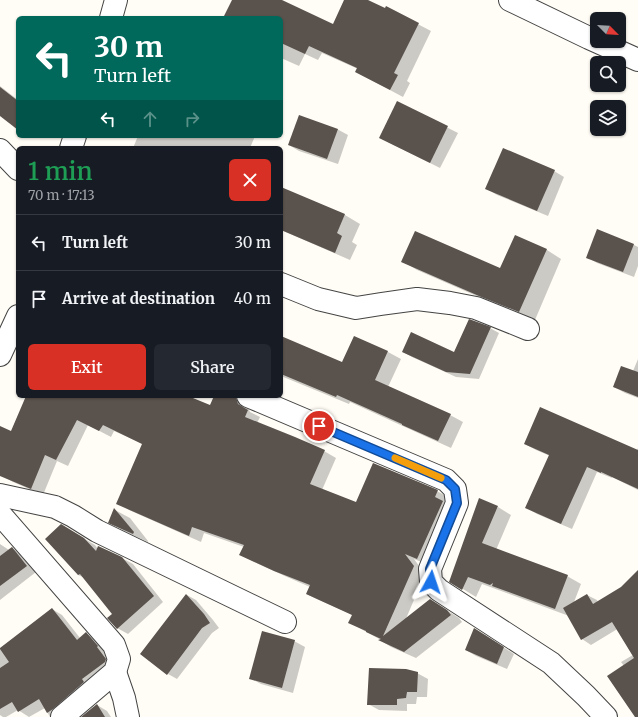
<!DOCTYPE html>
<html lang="en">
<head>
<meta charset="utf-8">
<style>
  body { margin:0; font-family:Merriweather,serif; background:#242831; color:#f1f3f6; height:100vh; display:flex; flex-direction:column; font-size:15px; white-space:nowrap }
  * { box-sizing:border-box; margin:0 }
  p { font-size:13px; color:#9ea1a6 }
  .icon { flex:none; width:22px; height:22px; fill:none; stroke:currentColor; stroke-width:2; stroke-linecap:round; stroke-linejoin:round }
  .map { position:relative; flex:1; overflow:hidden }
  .sheet { position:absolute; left:16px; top:146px; width:267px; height:252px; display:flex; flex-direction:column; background:#171b24; border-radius:6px; box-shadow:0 1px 3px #0004 }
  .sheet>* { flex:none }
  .guide { position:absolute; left:16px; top:16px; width:267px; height:122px; border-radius:6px; box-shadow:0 1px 3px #0004; background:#00695c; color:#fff; overflow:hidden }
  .needle { width:26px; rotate:114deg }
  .fabs { position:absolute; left:590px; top:12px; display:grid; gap:8px }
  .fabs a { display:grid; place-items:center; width:36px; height:36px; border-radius:6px; background:#171b24; box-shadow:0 1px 3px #0004; font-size:20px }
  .pin { position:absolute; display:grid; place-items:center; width:34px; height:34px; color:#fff; margin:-17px; border:2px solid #fff; border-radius:50%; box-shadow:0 1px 4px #0007 }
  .me { position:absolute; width:44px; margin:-22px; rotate:5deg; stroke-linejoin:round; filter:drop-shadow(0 0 3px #0008) }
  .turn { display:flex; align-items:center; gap:14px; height:84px; padding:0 12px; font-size:18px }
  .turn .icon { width:52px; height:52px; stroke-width:2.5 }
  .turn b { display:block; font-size:28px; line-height:34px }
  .lanes { display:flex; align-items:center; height:38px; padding:0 12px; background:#0003; justify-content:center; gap:20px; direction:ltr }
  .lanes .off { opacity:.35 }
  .round { display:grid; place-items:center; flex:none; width:42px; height:42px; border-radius:6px; background:#242831 }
  .overview { display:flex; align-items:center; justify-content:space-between; height:68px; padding:0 12px }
  h1 { font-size:24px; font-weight:600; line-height:30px; color:#1e9e55 }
  .action { display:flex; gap:8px; margin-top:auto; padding:8px 12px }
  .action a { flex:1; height:46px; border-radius:6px; background:#d93025; color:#fff; font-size:16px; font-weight:600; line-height:46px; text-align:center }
  .action a+a { background:#242831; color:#f1f3f6 }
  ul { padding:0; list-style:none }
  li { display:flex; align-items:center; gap:12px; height:56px; padding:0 12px; border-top:1px solid #363941 }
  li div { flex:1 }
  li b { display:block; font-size:15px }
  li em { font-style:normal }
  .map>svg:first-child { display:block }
  .shadow { fill:#0003 }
  .building { fill:#5a524d }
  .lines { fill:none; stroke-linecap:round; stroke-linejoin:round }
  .minor-casing { stroke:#444; stroke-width:24 }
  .minor { stroke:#fff; stroke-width:22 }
  .route-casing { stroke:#114b97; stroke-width:10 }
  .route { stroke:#1a73e8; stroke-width:7 }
  .slow { stroke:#f59e0b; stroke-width:7 }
</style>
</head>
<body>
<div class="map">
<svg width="638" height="717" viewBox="0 0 638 717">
  <rect width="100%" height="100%" fill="#fffdf5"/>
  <g class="shadow">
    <polygon points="233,0 279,0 334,26 345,0 365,0 386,9 387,8 431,31 407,81 410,83 403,97 356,72 358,69 322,53 318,60 305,54 299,66 281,58 281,18 224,18"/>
    <polygon points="0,86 18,100 18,129 0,114"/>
    <polygon points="397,102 458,133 440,168 380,138"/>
    <polygon points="337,129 348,135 338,164 299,151 289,145"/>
    <polygon points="138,136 163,137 255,136 250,148 133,148"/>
    <polygon points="554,171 564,177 548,216 497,195 487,189"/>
    <polygon points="284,190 345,215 360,224 352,242 357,245 350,260 281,230 281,197"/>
    <polygon points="515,236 547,250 561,259 535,320 495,304 417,270 402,261 501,269"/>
    <polygon points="634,245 638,247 638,266 634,277 597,263 587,257"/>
    <polygon points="490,328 499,333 479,379 456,377 412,357 403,352 455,353"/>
    <polygon points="281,337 343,363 354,337 388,352 401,359 388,387 450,415 463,422 451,448 350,402 349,404 281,376"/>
    <polygon points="638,359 638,398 625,393 614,387 633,371"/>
    <polygon points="27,396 185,396 210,407 215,396 230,396 247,405 250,412 260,417 257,423 324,451 336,458 322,490 356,504 374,464 437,491 449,498 429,565 414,559 425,574 405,621 442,607 459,618 462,622 416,658 391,647 380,640 381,640 350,623 353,615 319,600 307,594 310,587 287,577 252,561 241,555 244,547 204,533 201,542 129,510 118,503 143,444 114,431 111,437 88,425 68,466 57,461 43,495 13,482 2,476 0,469 0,427 11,432"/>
    <polygon points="525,444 637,450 638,448 638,490 612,477 612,478 597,472 572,529 537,514 527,508 550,456 536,450"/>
    <polygon points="498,507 511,515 496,550 567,576 581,584 574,602 587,595 597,600 598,602 621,588 638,576 638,620 619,628 591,645 582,639 569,616 482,584 476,597 450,581"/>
    <polygon points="115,510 130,518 148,541 148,542 124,531 110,522"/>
    <polygon points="61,525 95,545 98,549 122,558 133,564 163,602 128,634 117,628 113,614 85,578 78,575"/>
    <polygon points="0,544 9,550 12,548 22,554 36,572 0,600"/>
    <polygon points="187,595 196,600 213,620 219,628 212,633 177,679 168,674"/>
    <polygon points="52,609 62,615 80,638 87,634 97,640 116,666 61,717 50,717 45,708 29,717 18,710 6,717 3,717 0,715 0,649"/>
    <polygon points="485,635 514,654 507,669 476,656 466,650"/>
    <polygon points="294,641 305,647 293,693 261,684 250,678"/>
    <polygon points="638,645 638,717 634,717 636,716 624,666 621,662 633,655"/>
    <polygon points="417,673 428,679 427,697 417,697 416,704 407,704 407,711 379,710 368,704"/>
    <polygon points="97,705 107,711 111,717 83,717"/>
  </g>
  <g class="building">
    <polygon points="232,0 282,0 333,24 344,0 368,0 385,8 386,6 419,23 394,73 398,75 390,90 355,72 357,68 309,46 305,54 281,43 281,18 223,18"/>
    <polygon points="0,87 18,101 18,130 0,116"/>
    <polygon points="397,101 448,126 430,163 379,138"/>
    <polygon points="299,115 338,129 327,159 288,145"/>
    <polygon points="503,148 555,170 537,211 485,189"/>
    <polygon points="281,187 345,214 337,233 342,236 335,253 281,230"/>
    <polygon points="597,229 634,244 623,272 586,258"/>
    <polygon points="415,231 500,268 515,235 547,249 519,312 479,296 401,262"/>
    <polygon points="469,319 491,327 470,374 446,372 402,352 411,332 454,352"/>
    <polygon points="281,336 342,362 354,336 388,351 375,380 451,414 438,441 402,425 402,424 337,395 336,397 281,374"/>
    <polygon points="621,366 638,372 638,397 613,387"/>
    <polygon points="26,396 188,396 210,405 214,396 233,396 236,397 238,404 248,410 245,417 295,437 325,450 310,484 356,502 373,463 438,490 435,497 443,501 417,559 405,554 414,566 383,636 430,599 447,610 451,615 404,652 378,640 381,639 366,632 366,631 348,623 352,615 306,594 310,585 274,571 239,555 244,545 192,527 189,536 116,504 142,444 103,425 99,431 77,420 56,460 45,455 31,489 0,476 0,426 11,431"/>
    <polygon points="540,407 638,450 638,489 601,472 601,473 587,467 561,524 525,508 549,455 524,444"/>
    <polygon points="479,498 498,506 482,543 568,575 555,609 492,586 493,583 490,585 468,577 462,590 449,582"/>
    <polygon points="114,508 134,532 133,534 108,523"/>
    <polygon points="61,524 84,538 96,551 98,546 122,557 154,596 117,629 107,618 112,614 80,574 78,575 45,539"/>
    <polygon points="12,547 27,566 0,586 0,556"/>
    <polygon points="638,570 638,717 635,717 607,676 634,658 612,622 581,640 563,608 587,594 593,604 621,587"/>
    <polygon points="186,594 204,614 210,623 202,628 167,675 140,654"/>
    <polygon points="52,608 77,640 86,632 98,646 97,647 106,659 105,662 82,679 84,682 53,709 47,713 39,699 18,712 12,702 0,709 0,668 9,662 0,649 0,648"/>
    <polygon points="474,628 504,647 497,664 465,650"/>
    <polygon points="262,631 295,640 282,688 249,679"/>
    <polygon points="369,668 406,669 418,672 417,692 407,692 406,698 397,699 397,705 367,705"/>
    <polygon points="97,704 105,717 81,717"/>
  </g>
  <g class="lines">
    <defs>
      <g id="minor">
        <polyline points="510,0 589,38 638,60"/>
        <polyline points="111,18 116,0"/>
        <polyline points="71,148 75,136"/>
        <polyline points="0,150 18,169"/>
        <polyline points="281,284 318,299 356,308 381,304 417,299 450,303 476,308 528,329"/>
        <polyline points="0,355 18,316"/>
        <polyline points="248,396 446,480 455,489 457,503 430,569 431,582 439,590 551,663 586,696 606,717"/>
        <polyline points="0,495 55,507 73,516 97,531 285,622"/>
        <polyline points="0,514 114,645 119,659 115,672 62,717"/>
        <polyline points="115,672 124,698 128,717"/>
      </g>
    </defs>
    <use href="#minor" class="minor-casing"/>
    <use href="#minor" class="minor"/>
  </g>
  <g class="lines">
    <defs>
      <polyline id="route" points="319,426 446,480 455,489 457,503 430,569 431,582"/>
    </defs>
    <use href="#route" class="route-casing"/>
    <use href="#route" class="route"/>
    <polyline class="slow" points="395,458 441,478"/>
  </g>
</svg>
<div class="fabs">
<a><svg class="needle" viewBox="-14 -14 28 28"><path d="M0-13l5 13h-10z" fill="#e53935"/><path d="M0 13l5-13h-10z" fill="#9ea1a6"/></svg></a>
<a><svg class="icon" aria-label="search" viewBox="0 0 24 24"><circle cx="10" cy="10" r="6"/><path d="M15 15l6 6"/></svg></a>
<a><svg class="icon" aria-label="layers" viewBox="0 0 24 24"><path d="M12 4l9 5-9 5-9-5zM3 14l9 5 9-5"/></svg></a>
</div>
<div class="pin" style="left:319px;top:426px;background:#d93025"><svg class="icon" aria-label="arrive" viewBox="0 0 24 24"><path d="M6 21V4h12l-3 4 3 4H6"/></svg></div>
<svg class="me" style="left:431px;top:582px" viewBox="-20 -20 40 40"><path d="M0-17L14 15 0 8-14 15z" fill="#1a73e8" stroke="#fff" stroke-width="4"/></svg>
<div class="guide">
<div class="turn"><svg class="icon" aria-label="left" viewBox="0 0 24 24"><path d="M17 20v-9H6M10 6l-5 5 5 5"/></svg><div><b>30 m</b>Turn left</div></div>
<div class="lanes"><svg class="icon" aria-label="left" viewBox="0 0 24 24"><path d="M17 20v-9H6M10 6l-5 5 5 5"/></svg><svg class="icon off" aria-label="ahead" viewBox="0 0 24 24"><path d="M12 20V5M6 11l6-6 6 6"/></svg><svg class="icon off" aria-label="right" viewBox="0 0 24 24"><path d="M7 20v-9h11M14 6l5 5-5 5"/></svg></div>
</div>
<section class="sheet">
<div class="overview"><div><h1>1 min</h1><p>70 m · 17:13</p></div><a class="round" style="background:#d93025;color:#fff"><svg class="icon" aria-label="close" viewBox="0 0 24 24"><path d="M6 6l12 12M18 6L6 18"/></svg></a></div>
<ul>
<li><svg class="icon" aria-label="left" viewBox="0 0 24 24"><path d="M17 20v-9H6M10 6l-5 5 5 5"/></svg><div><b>Turn left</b></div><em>30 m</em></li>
<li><svg class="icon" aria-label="arrive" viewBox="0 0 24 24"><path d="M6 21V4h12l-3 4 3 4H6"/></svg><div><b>Arrive at destination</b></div><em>40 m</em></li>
</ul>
<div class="action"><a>Exit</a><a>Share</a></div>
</section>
</div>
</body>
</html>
